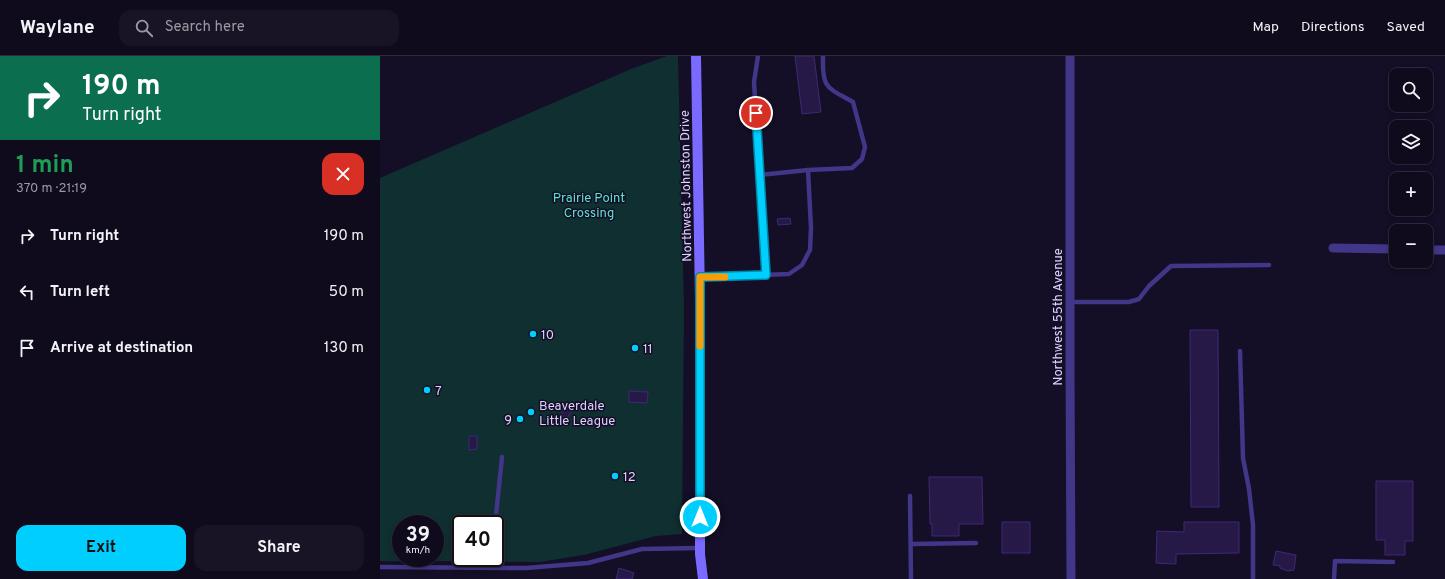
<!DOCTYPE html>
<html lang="en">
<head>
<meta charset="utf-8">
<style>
  body { margin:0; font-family:Overpass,sans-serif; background:#181325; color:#f1f3f6; height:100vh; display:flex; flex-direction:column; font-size:15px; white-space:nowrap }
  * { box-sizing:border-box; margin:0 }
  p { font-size:13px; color:#9b9aa3 }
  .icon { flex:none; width:22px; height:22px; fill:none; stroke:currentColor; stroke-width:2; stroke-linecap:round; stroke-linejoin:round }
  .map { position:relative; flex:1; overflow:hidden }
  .drawer { display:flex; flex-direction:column; background:#0f0a1c; width:380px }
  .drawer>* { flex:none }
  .hud { background:#0b6e4f; color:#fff; overflow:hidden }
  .controls { position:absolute; left:1009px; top:12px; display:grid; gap:8px }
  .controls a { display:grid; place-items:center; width:44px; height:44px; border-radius:8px; background:#0f0a1c; box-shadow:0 2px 6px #0003,0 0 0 1px #2f2b3b; font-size:20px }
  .speed { position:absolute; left:12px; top:459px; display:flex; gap:8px; font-size:20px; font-weight:700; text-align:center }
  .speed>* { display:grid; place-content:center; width:52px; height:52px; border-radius:50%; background:#0f0a1c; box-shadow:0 2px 6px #0003,0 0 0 1px #2f2b3b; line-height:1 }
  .speed small { font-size:10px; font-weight:400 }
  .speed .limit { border:2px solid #111; border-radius:6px; background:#fff; color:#111 }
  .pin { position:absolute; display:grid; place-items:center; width:34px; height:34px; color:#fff; margin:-17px; border:2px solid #fff; border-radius:50%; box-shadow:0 1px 4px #0007 }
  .me { position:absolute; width:44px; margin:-22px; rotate:0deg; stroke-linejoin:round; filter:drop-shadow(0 0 3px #0008) }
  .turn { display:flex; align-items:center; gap:14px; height:84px; padding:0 16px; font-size:18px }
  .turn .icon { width:52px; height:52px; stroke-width:2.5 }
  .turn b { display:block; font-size:28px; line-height:34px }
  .round { display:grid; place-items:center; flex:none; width:42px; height:42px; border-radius:12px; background:#181325 }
  .summary { display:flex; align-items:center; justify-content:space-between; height:68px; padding:0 16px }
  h1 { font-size:24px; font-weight:700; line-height:30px; color:#1e9e55 }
  .action { display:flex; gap:8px; margin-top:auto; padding:8px 16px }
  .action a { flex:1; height:46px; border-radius:12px; background:#00cefe; color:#111; font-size:16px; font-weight:700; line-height:46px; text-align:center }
  .action a+a { background:#181325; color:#f1f3f6 }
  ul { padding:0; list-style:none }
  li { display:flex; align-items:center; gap:12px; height:56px; padding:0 16px }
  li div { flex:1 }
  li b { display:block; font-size:15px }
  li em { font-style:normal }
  header { display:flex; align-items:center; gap:24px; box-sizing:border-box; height:56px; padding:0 20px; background:#0f0a1c; border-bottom:1px solid #2f2b3b }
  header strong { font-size:19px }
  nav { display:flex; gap:22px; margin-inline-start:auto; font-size:14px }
  .search { width:280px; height:36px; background:#181325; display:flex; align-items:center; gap:10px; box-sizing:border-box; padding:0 14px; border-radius:12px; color:#9b9aa3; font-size:15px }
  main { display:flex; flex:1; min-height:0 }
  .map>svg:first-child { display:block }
  .green { fill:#102f30; fill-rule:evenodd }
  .building { fill:#261948; stroke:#3f2975 }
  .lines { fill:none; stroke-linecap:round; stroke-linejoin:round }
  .lane { stroke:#413687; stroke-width:4.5 }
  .street { stroke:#413687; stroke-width:9 }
  .secondary { stroke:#7b6aff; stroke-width:10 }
  .route-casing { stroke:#0086a5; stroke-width:10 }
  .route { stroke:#00cefe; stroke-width:7 }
  .slow { stroke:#f59e0b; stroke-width:7 }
  .poi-dot { fill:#00cefe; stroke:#140e26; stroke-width:1.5 }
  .labels { text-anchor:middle; stroke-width:3; stroke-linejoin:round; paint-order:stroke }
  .street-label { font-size:13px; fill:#dcd3ff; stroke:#140e26 }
  .park-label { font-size:13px; fill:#58e6cf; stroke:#140e26 }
  .poi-label { font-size:13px; fill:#dcd3ff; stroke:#140e26; text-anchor:start }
</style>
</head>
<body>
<header>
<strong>Waylane</strong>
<div class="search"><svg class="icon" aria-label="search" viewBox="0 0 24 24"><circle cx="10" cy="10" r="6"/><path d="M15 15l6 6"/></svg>Search here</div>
<nav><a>Map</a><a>Directions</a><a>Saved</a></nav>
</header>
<main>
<section class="drawer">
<div class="hud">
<div class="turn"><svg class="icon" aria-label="right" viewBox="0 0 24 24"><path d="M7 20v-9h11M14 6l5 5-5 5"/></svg><div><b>190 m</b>Turn right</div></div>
</div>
<div class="summary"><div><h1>1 min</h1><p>370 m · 21:19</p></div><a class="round" style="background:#d93025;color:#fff"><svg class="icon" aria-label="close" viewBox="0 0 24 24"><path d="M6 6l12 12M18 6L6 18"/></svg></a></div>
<ul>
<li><svg class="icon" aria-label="right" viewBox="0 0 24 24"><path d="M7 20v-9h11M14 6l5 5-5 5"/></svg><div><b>Turn right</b></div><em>190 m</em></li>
<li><svg class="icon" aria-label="left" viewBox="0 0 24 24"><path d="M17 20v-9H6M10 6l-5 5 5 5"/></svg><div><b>Turn left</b></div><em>50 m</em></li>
<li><svg class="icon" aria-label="arrive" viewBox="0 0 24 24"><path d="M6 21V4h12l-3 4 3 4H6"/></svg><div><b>Arrive at destination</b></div><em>130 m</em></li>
</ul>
<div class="action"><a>Exit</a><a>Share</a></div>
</section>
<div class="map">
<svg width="1065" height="523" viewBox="0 0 1065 523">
  <rect width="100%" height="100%" fill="#140e26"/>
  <path class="green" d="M287,0H298L304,253L302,478L276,480L204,499L160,506L42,505L38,506L0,505V122L251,13ZM21,468H55V502H21ZM81,468H115V502H81Z"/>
  <g class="building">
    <polygon points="415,0 434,0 441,56 422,58"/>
    <polygon points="410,162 411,168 398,169 397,163"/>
    <polygon points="810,274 838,274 839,451 811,451"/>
    <polygon points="249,335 268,336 267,347 249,346"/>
    <polygon points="189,348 194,352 186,363 181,359"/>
    <polygon points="89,380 97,380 97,393 89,394"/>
    <polygon points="549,421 602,421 603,468 579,468 579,480 552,480 552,468 550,468"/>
    <polygon points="996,425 1033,425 1033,485 1025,485 1025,499 1005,499 1005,484 996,484"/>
    <rect x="622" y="466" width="28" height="31"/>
    <polygon points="804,466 859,466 859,497 796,498 796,508 776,507 777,475 804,476"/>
    <polygon points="896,495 916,499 914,514 908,515 900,512 900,510 893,509"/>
    <polygon points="239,512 254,517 252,523 236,523"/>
  </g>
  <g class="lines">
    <g class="lane">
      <polyline points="378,0 374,26 386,219"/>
      <polyline points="379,119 428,114"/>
      <path d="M320,221L409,218L422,209L430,194L431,172L428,114L472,112L482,103L485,91L473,46C446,31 442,32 443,0"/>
      <polyline points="690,246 749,246 759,243 769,230 791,210 889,209"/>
      <polyline points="860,295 863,402 869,433 873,469 873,523"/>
      <polyline points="530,440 531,523"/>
      <polyline points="115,469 122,401"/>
      <polyline points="531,488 596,487"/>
      <polyline points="0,511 146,512 208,507 262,493 320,492"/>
      <polyline points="110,512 111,502"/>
      <polyline points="954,523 955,505 1013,506"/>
    </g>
    <g class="street">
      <polyline points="690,0 690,306 691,523"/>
      <polyline points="953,192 1016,193"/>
      <polyline points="1046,194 1065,194"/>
    </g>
    <polyline class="secondary" points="316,0 320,244 320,498 323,523"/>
  </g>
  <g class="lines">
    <defs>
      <polyline id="route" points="320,461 320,221 386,219 376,57"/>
    </defs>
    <use href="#route" class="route-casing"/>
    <use href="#route" class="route"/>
    <polyline class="slow" points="320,290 320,221 345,221"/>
  </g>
  <g class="poi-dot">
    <circle cx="153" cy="278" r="4"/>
    <circle cx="255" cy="292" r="4"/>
    <circle cx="47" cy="334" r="4"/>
    <circle cx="151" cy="356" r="4"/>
    <circle cx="140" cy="363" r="4"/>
    <circle cx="235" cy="420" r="4"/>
  </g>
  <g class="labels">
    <g class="street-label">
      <text transform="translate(305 130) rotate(-91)" y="5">Northwest Johnston Drive</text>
      <text transform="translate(677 261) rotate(-90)" y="5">Northwest 55th Avenue</text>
    </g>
    <g class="park-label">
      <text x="209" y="146">Prairie Point<tspan x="209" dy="15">Crossing</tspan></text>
    </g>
    <g class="poi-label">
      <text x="161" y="283">10</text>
      <text x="263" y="297">11</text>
      <text x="55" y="339">7</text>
      <text x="159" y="354">Beaverdale<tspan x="159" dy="15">Little League</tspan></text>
      <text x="132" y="368" text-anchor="end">9</text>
      <text x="243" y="425">12</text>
    </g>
  </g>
</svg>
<div class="controls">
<a><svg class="icon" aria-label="search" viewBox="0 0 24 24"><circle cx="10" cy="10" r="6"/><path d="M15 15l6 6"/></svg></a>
<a><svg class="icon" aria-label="layers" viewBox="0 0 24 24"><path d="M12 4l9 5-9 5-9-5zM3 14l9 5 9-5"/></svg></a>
<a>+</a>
<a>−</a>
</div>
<div class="speed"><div>39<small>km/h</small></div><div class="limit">40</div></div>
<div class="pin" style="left:376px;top:57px;background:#d93025"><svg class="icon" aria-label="arrive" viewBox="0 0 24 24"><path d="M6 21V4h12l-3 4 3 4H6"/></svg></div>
<svg class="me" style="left:320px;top:461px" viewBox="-20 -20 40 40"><circle r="17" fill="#00cefe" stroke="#fff" stroke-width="3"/><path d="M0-11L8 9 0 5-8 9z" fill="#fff"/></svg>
</div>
</main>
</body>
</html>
